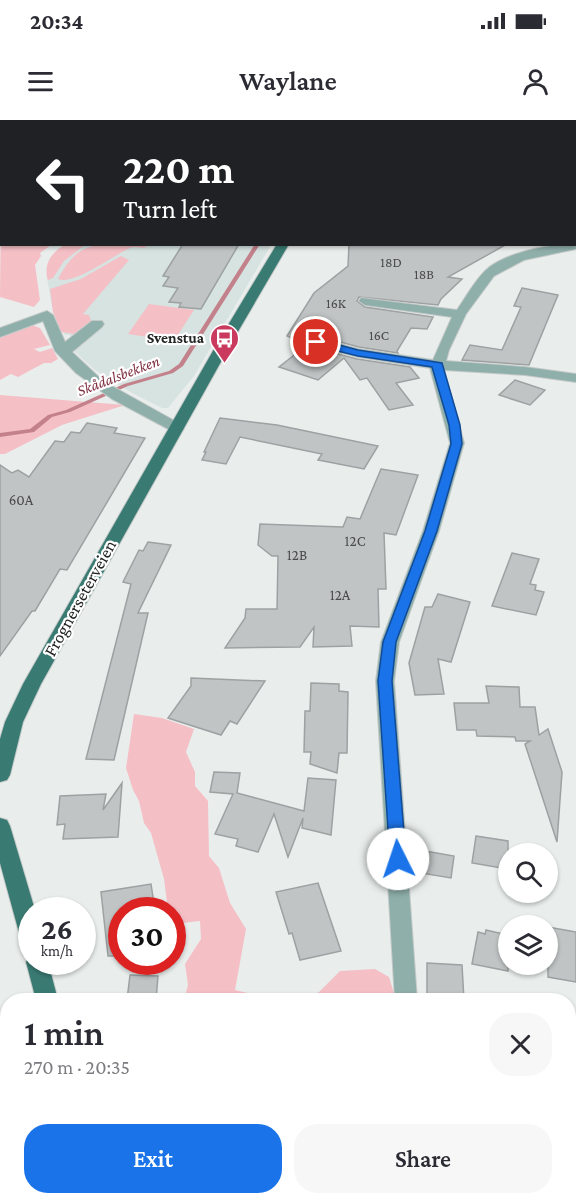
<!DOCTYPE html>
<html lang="en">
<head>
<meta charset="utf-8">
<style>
  body { margin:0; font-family:"Crimson Pro",serif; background:#f7f7f7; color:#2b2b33; height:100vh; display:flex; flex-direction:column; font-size:22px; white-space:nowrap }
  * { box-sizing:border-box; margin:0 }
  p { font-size:20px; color:#7c7c81 }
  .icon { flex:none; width:33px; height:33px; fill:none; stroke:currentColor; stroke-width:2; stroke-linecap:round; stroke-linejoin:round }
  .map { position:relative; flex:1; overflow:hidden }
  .sheet { position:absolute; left:0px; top:873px; width:576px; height:212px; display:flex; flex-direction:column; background:#fff; border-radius:24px 24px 0 0; box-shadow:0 2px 4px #0004 }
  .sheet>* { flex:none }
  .hud { position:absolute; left:0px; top:0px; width:576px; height:126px; box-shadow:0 2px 4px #0004; background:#202124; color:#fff; overflow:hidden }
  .buttons { position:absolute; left:498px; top:723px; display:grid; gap:12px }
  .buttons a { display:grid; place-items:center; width:60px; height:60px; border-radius:50%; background:#fff; box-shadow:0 2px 4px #0004; font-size:30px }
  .speed { position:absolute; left:18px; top:777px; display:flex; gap:12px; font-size:30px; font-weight:700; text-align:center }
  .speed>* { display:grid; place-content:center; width:78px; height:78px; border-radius:50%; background:#fff; box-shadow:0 2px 4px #0004; line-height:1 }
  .speed small { font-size:15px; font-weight:400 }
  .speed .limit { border:9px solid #d22; background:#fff; color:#111 }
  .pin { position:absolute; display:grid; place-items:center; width:51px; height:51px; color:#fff; margin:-26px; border:3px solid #fff; border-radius:50%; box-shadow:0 2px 6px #0007 }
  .me { position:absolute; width:66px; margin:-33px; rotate:356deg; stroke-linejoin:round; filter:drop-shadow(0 0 4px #0008) }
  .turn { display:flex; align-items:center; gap:21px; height:126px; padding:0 24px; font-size:27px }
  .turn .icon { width:78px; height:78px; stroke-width:2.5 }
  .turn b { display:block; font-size:42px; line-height:51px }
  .round { display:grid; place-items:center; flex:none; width:63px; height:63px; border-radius:24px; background:#f7f7f7 }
  .summary { display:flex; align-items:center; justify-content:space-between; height:102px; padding:0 24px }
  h1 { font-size:36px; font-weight:600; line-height:45px }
  .cta { display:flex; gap:12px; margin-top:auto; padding:12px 24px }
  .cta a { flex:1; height:69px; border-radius:24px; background:#1a73e8; color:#fff; font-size:24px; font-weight:600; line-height:69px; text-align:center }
  .cta a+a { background:#f7f7f7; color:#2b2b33 }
  .status { display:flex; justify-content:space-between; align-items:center; height:42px; padding:0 30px; background:#fff; direction:ltr }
  .status svg { height:16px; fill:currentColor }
  header { display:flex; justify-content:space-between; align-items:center; height:78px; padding:0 24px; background:#fff; font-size:27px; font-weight:600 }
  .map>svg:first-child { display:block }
  .built { fill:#d6e3e1 }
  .green { fill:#f5bfc6 }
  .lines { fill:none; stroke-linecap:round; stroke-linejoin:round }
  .stream { fill:#c3828b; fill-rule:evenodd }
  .building { fill:#c0c4c4; stroke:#9da1a1; stroke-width:1.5 }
  .minor-casing { stroke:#c5cac9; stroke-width:2 }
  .major-casing { stroke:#c5cac9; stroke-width:2 }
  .minor { fill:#8fafaa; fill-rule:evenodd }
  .major { fill:#397b73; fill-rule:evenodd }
  .route { fill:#1a73e8; stroke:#114b97; stroke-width:1.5 }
  .labels { text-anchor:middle; stroke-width:4.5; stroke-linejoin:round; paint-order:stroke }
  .far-number-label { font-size:14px; fill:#4a4c4c }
  .far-poi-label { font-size:15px; font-weight:bold; fill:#232424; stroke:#fff; text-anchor:end }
  .number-label { font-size:15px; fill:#4a4c4c }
  .far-water-label { font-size:16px; font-style:italic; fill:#803041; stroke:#fff }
  .street-label { font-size:18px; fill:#232424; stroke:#fff }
</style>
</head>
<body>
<div class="status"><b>20:34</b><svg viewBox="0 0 49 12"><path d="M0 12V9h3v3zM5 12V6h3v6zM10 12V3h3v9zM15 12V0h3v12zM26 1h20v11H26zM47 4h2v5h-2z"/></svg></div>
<header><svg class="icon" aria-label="menu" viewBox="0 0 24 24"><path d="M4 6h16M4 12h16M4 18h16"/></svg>Waylane<svg class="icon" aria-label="person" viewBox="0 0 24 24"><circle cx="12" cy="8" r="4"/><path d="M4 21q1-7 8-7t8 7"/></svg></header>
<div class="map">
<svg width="576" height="1084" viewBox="0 0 576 1084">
  <rect width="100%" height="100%" fill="#e9eeed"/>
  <polygon class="built" points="64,125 271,125 194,256 168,288 162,288 132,273 95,250 75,232 70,215 65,215 53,192 47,158 49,139"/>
  <g class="green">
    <polygon points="1,87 2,124 51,125 40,133 41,136 35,145 40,180 34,187 0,177"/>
    <path d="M64,125H85L64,141L53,158L48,160C43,145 51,133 64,125Z"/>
    <path d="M135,125L147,126L144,128C140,128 134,126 130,128C114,135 73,166 58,159C79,120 94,124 135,125Z"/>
    <polygon points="121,136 129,140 83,194 89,195 91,201 74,214 61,212 53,192 50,169 81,159"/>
    <polygon points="149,184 194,190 174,221 128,214"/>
    <polygon points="32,205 40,208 50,225 34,229 40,232 52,228 58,239 51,243 44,243 18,257 11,254 0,260 0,216"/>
    <polygon points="0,275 125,285 62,305 5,334 0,334"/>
    <polygon points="134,594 162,598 194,609 186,632 195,652 195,666 208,681 209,736 219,748 230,783 246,809 235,870 278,880 184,880 188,865 185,844 201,819 200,801 173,804 172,790 168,790 164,759 151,713 144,703 139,681 133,670 126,648"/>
    <polygon points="375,849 389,857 396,880 306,880 319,872 340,851"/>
    <polygon points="60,1077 205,1077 203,1084 89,1084"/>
  </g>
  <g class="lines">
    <g class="stream">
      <polygon points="285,0 289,0 288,2 283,2"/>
      <polygon points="255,124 260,124 183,246 173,253 128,266 70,292 52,297 34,312 0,317 0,313 30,309 48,295 66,290 124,264 169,251 179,244"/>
    </g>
  </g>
  <g class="building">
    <polygon points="183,124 239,124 201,189 179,187 181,183 169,182 178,168 163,166 169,157 163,156"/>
    <polygon points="349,124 507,124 448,157 462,159 441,179 438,185 359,177 357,181 365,187 433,197 427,209 411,208 397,231 398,233 359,227 318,216 308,221 311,227 357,239 410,247 419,258 396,263 413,285 389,290 367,258 360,260 344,238 318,260 279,247 307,225 287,216 314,173 348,146"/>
    <polygon points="522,168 558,175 529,245 462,240 470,225 502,230 521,187 514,186"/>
    <polygon points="515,260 545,270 530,285 499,275"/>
    <polygon points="220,298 277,305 378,326 364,349 318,340 322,334 240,317 226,344 202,340 206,332 204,332"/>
    <polygon points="87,303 117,308 114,313 145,318 67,450 60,449 35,491 32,491 0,536 0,345 12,353 18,350 29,357 55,321 64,322 71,312 80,313"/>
    <polygon points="381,349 418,355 396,415 384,413 386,469 378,469 379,507 350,506 352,526 313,527 314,507 300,527 225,528 245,498 246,489 277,489 278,436 272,436 258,425 260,404 343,407 347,397 360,399"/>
    <polygon points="148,422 171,425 138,493 148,493 114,640 86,639 131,464 123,462 139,430 143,431"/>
    <polygon points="512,433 539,439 530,464 536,465 535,470 544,472 536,495 492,486"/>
    <polygon points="438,474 470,482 451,542 438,539 444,574 415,575 409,543 425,487 432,487"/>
    <polygon points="191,558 265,561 237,604 230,601 221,615 168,598 191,566"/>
    <polygon points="311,563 339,564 339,571 348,572 347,633 339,633 337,653 310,644 311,632 304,632 305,591 310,591"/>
    <polygon points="486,566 519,567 520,587 535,587 539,615 548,609 562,652 557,722 525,624 530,621 516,621 515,617 477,616 476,610 457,610 454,583 489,583"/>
    <polygon points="214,652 240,653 237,673 304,691 308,658 336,660 331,715 302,708 303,698 288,737 274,694 258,732 236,726 238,719 215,714 233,674 210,672"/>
    <polygon points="122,663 118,717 63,719 65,704 57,705 60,676 106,674 103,690"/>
    <polygon points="476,716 508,721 508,749 472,743"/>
    <polygon points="425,731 454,736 451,758 421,753"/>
    <polygon points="318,763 341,831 300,840 292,813 289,814 276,772"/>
    <polygon points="151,764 155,790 122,790 122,836 108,836 101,772"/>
    <polygon points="548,807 576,812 576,862 548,857"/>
    <polygon points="486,810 508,815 508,851 472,844 478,812 485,814"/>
    <polygon points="427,843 462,845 464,880 427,880"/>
    <polygon points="130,855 158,856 156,880 127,880"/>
  </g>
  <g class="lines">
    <defs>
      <g id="minor">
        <polygon points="431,0 441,0 430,2"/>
        <rect x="574" y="100" width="2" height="7"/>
        <path d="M576,121V129L524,140L494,156L466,194L449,230L446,241L525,247L576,254V262L525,255L444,250L464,323L439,411L399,522L394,561L417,880H395L376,561L381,522L423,411L450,323L430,248L358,237L312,225L310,222L317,218L359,229L433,240L452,197L365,185L359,181L361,178L457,190C466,177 474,162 485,151C503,133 549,124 574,124Z"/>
        <polygon points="47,191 53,195 65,222 92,201 102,201 104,204 102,207 72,232 103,261 182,305 184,308 182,311 172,311 112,279 76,253 55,231 43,201 0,217 0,208"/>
        <rect x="401" y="1077" width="26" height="7"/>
      </g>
      <g id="major">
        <polygon points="22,0 43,0 44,2 23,2"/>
        <polygon points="277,124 289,124 236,215 41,564 23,602 10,655 7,660 0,662 0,619 5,602 23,564 222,215"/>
        <polygon points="0,698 7,700 10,706 35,790 32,790 32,829 24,827 21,820 0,743"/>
        <polygon points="32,834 32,842 48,842 58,880 36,880 26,842"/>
        <polygon points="9,1077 35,1077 33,1084 7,1084"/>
      </g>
    </defs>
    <use href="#minor" class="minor-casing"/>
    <use href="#major" class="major-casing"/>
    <use href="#minor" class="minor"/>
    <use href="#major" class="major"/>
  </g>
  <polygon class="route" points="316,219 358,230 442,243 460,305 462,324 437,411 396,522 392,561 406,739 403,743 398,745 392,743 390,739 378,561 383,522 425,411 451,324 449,305 432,247 358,236 313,225 313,220"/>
  <defs>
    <symbol id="bus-pin" viewBox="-11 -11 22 30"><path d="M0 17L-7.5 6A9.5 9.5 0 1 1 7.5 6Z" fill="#c93a5e" stroke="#fff"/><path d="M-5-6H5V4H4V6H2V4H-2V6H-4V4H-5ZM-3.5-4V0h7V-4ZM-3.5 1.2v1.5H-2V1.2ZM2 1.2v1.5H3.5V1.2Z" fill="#fff"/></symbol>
  </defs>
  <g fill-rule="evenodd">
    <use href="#bus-pin" x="208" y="202" width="33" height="45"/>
  </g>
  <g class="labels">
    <g class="far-number-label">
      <text x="391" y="147">18D</text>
      <text x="424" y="159">18B</text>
      <text x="336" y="188">16K</text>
      <text x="379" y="220">16C</text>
    </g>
    <g class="far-poi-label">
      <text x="204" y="223">Svenstua</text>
    </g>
    <g class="number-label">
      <text x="21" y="385">60A</text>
      <text x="355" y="426">12C</text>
      <text x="297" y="440">12B</text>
      <text x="340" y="480">12A</text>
    </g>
    <g class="far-water-label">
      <text transform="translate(118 255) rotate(-21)" y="6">Skådalsbekken</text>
    </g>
    <g class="street-label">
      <text transform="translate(80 478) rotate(-61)" y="6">Frognerseterveien</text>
    </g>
  </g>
</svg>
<div class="buttons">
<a><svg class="icon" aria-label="search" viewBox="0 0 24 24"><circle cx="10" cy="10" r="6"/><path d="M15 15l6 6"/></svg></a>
<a><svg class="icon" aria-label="layers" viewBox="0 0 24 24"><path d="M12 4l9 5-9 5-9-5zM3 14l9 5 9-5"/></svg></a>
</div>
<div class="speed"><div>26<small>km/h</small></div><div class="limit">30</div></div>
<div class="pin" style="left:316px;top:222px;background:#d93025"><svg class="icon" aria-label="arrive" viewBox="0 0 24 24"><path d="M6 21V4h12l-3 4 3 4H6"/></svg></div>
<svg class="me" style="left:398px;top:739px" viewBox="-20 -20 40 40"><circle r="19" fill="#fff"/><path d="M0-13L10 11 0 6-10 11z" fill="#1a73e8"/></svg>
<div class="hud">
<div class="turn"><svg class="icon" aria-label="left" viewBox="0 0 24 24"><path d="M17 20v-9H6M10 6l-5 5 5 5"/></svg><div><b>220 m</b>Turn left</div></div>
</div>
<section class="sheet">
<div class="summary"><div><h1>1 min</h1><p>270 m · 20:35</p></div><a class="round"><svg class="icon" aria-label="close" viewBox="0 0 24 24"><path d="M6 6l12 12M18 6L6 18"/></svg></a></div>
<div class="cta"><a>Exit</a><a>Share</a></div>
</section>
</div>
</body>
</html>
